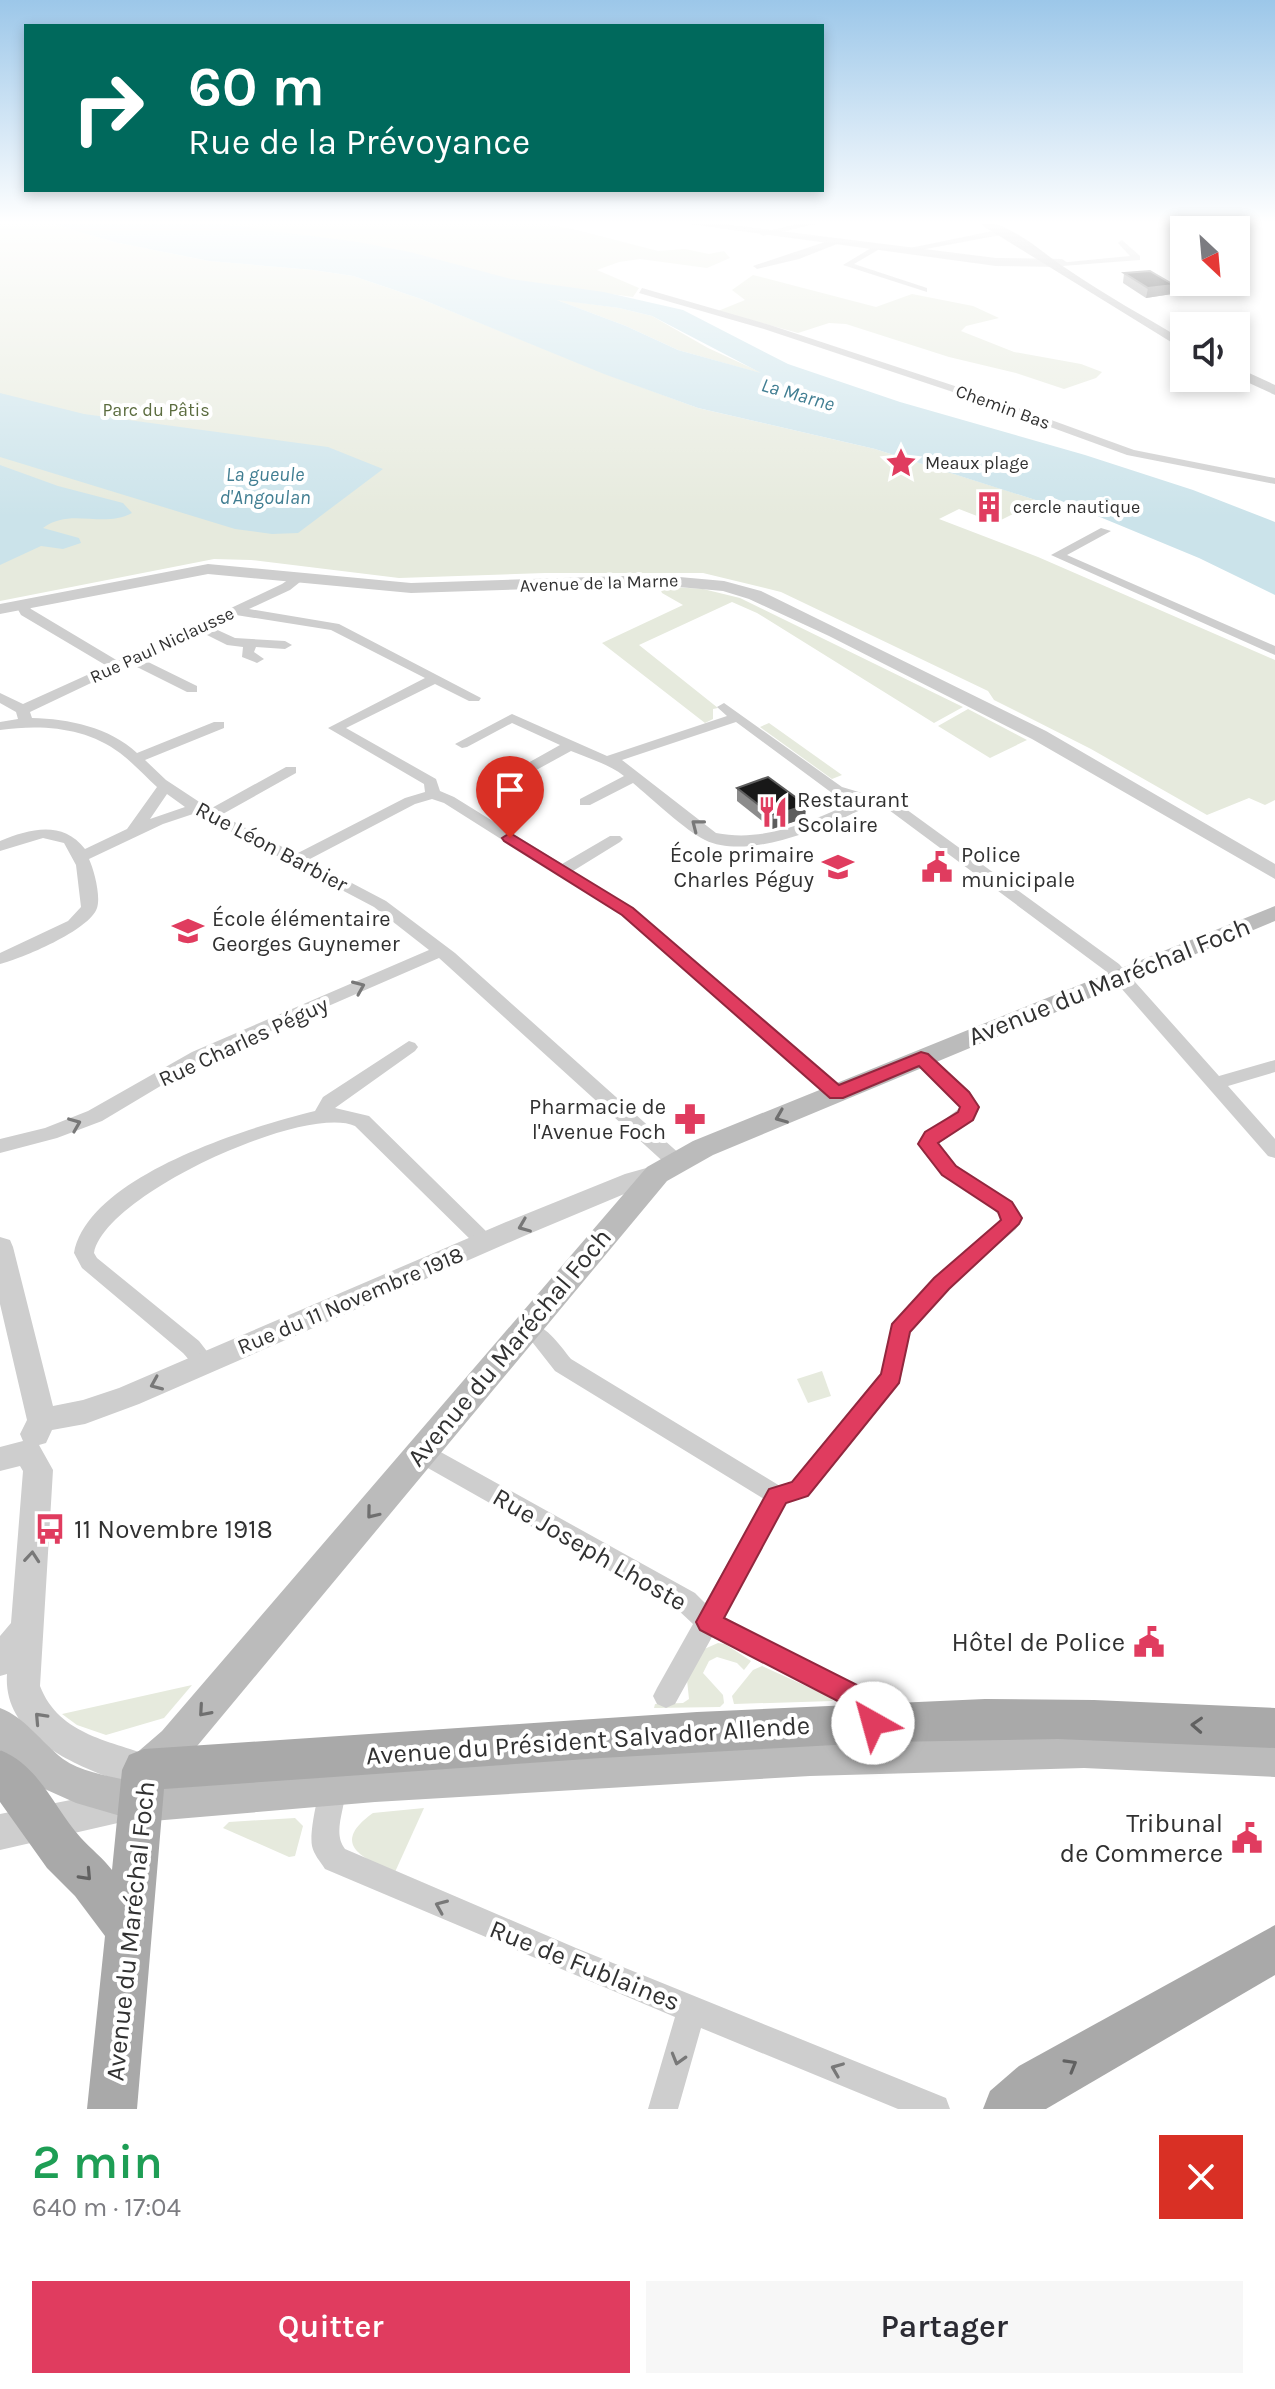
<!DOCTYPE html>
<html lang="fr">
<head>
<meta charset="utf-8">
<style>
  body { margin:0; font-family:Karla,sans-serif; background:#f7f7f7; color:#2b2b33; height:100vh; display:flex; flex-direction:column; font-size:30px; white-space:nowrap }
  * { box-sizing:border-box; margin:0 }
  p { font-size:26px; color:#7c7c81 }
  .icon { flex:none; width:44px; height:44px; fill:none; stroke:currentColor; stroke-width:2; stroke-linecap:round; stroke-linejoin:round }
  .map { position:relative; height:2109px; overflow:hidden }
  .side { display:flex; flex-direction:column; background:#fff; flex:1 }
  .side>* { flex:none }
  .banner { position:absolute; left:24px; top:24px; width:800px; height:168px; border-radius:0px; box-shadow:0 4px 12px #0003; background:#00695c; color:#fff; overflow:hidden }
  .needle { width:52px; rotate:154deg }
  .buttons { position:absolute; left:1170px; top:216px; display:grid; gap:16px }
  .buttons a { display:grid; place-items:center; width:80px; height:80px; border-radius:0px; background:#fff; box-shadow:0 4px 12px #0003; font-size:40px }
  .pin { position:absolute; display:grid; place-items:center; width:68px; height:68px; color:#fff; margin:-82px -34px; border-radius:50% 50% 50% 0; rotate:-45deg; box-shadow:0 0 8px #0007 }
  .pin .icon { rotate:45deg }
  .me { position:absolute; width:88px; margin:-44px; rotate:322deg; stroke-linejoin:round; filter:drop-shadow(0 0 6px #0008) }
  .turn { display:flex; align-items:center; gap:28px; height:168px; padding:0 32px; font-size:36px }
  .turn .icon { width:104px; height:104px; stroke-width:2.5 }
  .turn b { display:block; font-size:56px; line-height:68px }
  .round { display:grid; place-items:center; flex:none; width:84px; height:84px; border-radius:0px; background:#f7f7f7 }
  .head { display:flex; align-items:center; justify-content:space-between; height:136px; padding:0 32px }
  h1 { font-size:48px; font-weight:600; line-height:60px; color:#1e9e55 }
  .button { display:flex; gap:16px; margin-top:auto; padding:16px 32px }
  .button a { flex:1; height:92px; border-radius:0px; background:#e03c5f; color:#fff; font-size:32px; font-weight:600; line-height:92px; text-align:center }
  .button a+a { background:#f7f7f7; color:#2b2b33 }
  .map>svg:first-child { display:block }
  .green { fill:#e6eadd }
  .water { fill:#cbe3ea; fill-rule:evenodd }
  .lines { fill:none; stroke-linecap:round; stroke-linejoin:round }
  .minor { fill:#cecece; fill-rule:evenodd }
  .tertiary { fill:#cecece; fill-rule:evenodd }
  .secondary { fill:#bbb; fill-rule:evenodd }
  .primary { fill:#a9a9a9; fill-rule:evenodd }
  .wall { fill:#8c8c8c }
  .shaded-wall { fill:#5d5d5d }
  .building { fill:#181818; stroke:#5d5d5d; stroke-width:2 }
  .oneway { stroke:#787878 }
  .oneway2 { stroke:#6f6f6f }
  .oneway3 { stroke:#616161 }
  .route { fill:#e03c5f; stroke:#92273e; stroke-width:2 }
  .labels { text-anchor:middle; stroke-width:8; stroke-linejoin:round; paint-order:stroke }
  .far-street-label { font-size:18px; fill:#313131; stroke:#fff }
  .far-park-label { font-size:18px; fill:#5b6c3f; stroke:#fff }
  .far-poi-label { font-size:18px; fill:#313131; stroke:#fff; text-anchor:start }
  .far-water-label { font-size:20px; font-style:italic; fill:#417e92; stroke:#fff }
  .poi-label { font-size:22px; fill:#313131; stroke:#fff; text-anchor:start }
  .street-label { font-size:22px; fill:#313131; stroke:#fff }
  .near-street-label { font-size:26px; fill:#313131; stroke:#fff }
  .near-poi-label { font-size:26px; fill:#313131; stroke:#fff; text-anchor:end }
</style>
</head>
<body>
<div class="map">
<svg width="1275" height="2109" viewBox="0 0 1275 2109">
  <rect width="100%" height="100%" fill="#fff"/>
  <g class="green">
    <polygon points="0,221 43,221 114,242 209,261 313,270 353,276 421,299 606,374 698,408 875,449 1039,501 995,523 959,509 939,519 1038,557 1275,660 1275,800 1265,805 1249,798 1207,815 1091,749 994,700 988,691 781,592 703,573 545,573 399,578 251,560 214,559 0,601"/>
    <polygon points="191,221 528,221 573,229 658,251 685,249 709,254 724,251 730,258 707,268 640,259 619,262 597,270 639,288 633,297 522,282"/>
    <polygon points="753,275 876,307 912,294 973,306 999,318 966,326 961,331 1014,352 1081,364 1102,372 1096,378 1064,389 1016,373 949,357 846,324 829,323 798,333 718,311 745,300 732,290"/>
    <polygon points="554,299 619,308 652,316 708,348 767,375 678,350 626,326"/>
    <polygon points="659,586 703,589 740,598 963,707 934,723 757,613 732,602 639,645 718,708 713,709 713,719 705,723 602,643 683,605 662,593"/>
    <polygon points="968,709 1027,740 990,758 938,726"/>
    <polygon points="769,723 842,775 832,779 760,727"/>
    <polygon points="822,1371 831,1396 808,1403 797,1379"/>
    <polygon points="718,1643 725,1644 751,1661 744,1670 737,1663 717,1657 709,1661 703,1673 723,1695 724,1703 720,1707 654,1708 655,1704 683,1703 689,1699 687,1680 702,1650"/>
    <polygon points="762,1666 830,1697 833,1701 734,1704 732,1696 753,1670"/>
    <polygon points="192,1685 164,1718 106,1735 77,1725 62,1714"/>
    <path d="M424,1808L395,1872C363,1859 329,1844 373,1813Z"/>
    <polygon points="295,1818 303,1826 295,1856 289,1857 223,1828 229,1822"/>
  </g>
  <g class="water">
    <path d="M43,221H196L358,242L410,252L511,279L604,292L683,310L788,364L900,402L1085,455L1193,490L1275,522V595L1199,558L1054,498L1045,503L875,449L698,408L604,374L421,299L353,276L313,270L209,261L114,242ZM557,300L619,308L652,316L761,373L678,350L626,326Z"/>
    <polygon points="0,393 84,414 328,447 383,469 298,533 272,534 235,529 0,457"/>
    <path d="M0,465L58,486L123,503L132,513C102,529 71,507 43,528L79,538L81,543L63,549L41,546L0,565Z"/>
  </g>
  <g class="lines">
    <g class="minor">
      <polygon points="810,221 829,221 763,236 759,233"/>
      <polygon points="1177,221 1186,221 1195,230 1186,230"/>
      <polygon points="1003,229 1006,234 904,253 900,250"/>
      <polygon points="834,239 837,244 799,259 757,269 753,266"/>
      <polygon points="1122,240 1140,256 1140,260 1062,266 1058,263 1130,256 1118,243"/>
      <polygon points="876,245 883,247 854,264 927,288 927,292 843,265"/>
      <polygon points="642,288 770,325 979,394 1134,450 1275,478 1275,484 1127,455 971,398 764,329 639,293"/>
      <polygon points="1101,528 1111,531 1067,555 1275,646 1275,655 1051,555"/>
      <path d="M295,575L305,578L290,590L249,609L339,624L481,698L479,701H469L435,684L346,728L436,779L440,791L454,797L562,864L610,836H620L623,839L620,842L573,871L633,909L844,1089L846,1093L844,1097H830L621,915L444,803L432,799L415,804L308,860L386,901L455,953L682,1156L685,1161L682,1166H668L439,958L204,1060L102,1121L57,1138L0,1153V1139L45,1128L88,1111L192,1052L429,950L374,907L196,813L163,824L89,859C94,870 101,896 97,908C90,930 21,959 0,964V953L68,921L81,907L76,865L64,843L43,838L0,851V841C30,829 62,820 85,849L127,829L157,787C145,776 133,763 120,753C86,727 41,724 0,730V722L18,719L16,712L0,703V693L23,704L107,666L21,615L16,606L17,603H27L31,609L118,661L282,584ZM236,615L331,630L425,678L328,728L424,784L425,792L405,798L296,854L221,815L296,773V767H286L210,809L166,780L145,760L224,728V722H214L137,753C109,727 69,719 32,718L30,712L131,664L187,692H197V686L142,659L201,632L227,645L243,647L242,657L257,663L264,659L254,652L256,647L285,649L292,645L285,641L235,638L211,627ZM167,794L185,807L150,819Z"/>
      <path d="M724,703L842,787L899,804L1119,964L1219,1076L1275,1060V1072L1228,1086L1275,1139V1158L1268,1156L1107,972L889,810C866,803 858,812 837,821C802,835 742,858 705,840C686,831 651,798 633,783L590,805H580V799L624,776C609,764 590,759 571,751L529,774H519V768L560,745L512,723L467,747L462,748L455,744L512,714L607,756L727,716L717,707ZM736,722L832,793L857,801C812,820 767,843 716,833L622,760Z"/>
      <path d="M409,1041L415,1043L418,1047L415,1051L335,1108L369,1116L492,1237L495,1242L492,1247H478L355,1126C305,1104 105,1194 94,1253L97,1258L199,1341L216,1363L213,1369C198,1374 192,1363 183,1353L82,1268L74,1253C88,1176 249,1127 315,1111L323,1097Z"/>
      <path d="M921,1052L927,1054L970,1092L979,1107L969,1123L939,1143C944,1168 1004,1188 1022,1218L1016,1229L948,1288L910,1332L900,1382L808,1496L786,1503L723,1617L875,1695C885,1706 888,1717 882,1732L873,1735L864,1732L857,1711L712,1637L675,1704L666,1708L657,1704L653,1696L657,1688L693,1624L677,1609L412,1459L409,1452L412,1445L420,1443L428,1445L695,1593L705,1603L764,1499L555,1371L533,1343L516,1336L512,1330L516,1324C541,1316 557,1342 571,1359L780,1486L792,1482L882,1373L893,1323L934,1278L1002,1219C977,1186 943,1185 918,1144L926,1134L961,1107L915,1062L912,1058L915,1054Z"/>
      <path d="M334,1770L343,1774C353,1798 329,1829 345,1849L576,1948L946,2098L950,2109H898L701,2028L678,2109H648L675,2017L325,1869C320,1861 314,1855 312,1846C309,1831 319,1788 325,1774Z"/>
    </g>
    <g class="tertiary">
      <polygon points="666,221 701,221 996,258 1062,259 1068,263 1062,267 996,266"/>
      <polygon points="208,564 411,583 657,575 724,581 761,591 1046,731 1275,864 1275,879 1032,739 829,636 749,599 723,591 657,585 411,593 208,574 0,614 0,604"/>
      <path d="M657,1165L666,1168L670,1174L666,1180L641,1187L524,1236L139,1404L85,1424L52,1430L46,1443L39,1445L53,1470L40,1686C59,1736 113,1741 156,1758L162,1770L156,1782C138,1789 121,1781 103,1775C59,1758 3,1729 7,1674L0,1676V1636L11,1623L23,1471L20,1466L0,1471V1447L23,1441L20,1434L27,1420L0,1304V1237L10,1240L13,1247L53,1406L83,1400L119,1388L506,1222L625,1174Z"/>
      <polygon points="131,1788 144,1793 149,1805 144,1817 0,1850 0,1814"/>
    </g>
    <g class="secondary">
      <path d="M975,221C1011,221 1039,251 1067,269C1105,295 1145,317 1184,340V350Z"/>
      <polygon points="1236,367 1275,385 1275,395 1236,377"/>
      <path d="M1275,906V921L713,1155L667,1181L188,1757L156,1783L375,1766L810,1740L992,1733L1084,1732L1275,1741V1777L1084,1768L810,1776L375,1802L141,1822L76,1803L38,1786L0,1750V1708C26,1718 41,1742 63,1759C82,1773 112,1776 134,1782L127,1769L133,1756L162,1731L647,1167L693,1141Z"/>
    </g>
    <g class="primary">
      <path d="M985,1699L1094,1700L1275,1708V1748L1058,1739L889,1742L601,1758L164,1789L137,2109H87L105,1936L75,1896L47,1868L0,1802V1750C40,1766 53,1807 81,1838C91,1849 103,1858 112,1870L122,1770L129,1755L144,1749L697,1712Z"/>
      <polygon points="1275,1925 1275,1975 1046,2109 983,2109 990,2091 1019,2066"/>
    </g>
  </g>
  <g class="wall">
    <polygon points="1124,273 1174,285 1172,294 1146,298 1123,283"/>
    <polygon points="737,788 806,805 805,818 772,829 737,801"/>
  </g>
  <g class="shaded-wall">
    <polygon points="1174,285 1172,294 1146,298 1148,288"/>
    <polygon points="806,805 805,818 772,829 773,816"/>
  </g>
  <g class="building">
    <polygon points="1150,271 1174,285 1148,288 1124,273"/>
    <polygon points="768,777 806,805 773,816 737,788"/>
  </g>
  <defs><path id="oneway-chevron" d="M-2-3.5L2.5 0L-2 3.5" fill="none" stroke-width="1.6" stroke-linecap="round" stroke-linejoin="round" transform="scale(2)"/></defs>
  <g class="oneway">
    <use href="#oneway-chevron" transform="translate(697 825) rotate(-142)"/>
    <use href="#oneway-chevron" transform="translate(359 987) rotate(-23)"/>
    <use href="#oneway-chevron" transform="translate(75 1124) rotate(-22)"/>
    <use href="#oneway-chevron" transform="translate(524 1226) rotate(158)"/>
    <use href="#oneway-chevron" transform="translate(156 1384) rotate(157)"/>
    <use href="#oneway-chevron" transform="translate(32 1557) rotate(-85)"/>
    <use href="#oneway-chevron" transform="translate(40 1718) rotate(-133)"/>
    <use href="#oneway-chevron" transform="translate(441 1906) rotate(-157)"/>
    <use href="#oneway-chevron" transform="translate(678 2059) rotate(106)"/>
    <use href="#oneway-chevron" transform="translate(837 2069) rotate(-158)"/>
  </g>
  <g class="oneway2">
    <use href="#oneway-chevron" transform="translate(781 1117) rotate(158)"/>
    <use href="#oneway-chevron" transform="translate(372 1513) rotate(129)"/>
    <use href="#oneway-chevron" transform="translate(204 1711) rotate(131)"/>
  </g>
  <g class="oneway3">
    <use href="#oneway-chevron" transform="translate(1197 1725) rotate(-177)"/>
    <use href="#oneway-chevron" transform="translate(86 1875) rotate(47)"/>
    <use href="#oneway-chevron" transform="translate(1071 2065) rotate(-30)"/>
  </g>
  <linearGradient id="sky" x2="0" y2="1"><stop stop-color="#9cc7e9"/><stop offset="0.43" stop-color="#fff"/><stop offset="1" stop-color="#fff" stop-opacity="0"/></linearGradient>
  <rect width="1275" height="517" fill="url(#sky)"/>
  <path class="route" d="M510,833L633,908L839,1085L921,1052L928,1054L969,1092L979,1107L973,1120L938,1143L956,1166L1012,1202L1022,1218L1019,1224L949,1289L910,1332L899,1383L808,1496L786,1503L724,1618L875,1694C885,1706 889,1718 883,1732L873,1736L864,1732L857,1711L700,1630L696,1622L769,1489L792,1482L881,1374L892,1324L934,1278L1001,1220L998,1212L942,1175L918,1144L925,1132L958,1112L960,1107L919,1066L843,1098H830L622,915L504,841L502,838Z"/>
  <defs>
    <symbol id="sight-bare" viewBox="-9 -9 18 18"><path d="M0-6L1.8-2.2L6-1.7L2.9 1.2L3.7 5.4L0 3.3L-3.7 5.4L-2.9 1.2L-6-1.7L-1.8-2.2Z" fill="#e03c5f" stroke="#fff" stroke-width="2.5" paint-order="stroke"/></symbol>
    <symbol id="building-bare" viewBox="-9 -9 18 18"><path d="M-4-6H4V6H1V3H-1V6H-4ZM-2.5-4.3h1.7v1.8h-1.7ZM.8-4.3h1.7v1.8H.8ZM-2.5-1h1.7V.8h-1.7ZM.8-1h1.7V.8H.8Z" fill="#e03c5f" stroke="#fff" stroke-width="2.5" paint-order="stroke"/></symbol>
    <symbol id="restaurant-bare" viewBox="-9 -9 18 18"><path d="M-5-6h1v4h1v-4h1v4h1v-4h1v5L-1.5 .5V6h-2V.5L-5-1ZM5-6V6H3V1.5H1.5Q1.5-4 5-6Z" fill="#e03c5f" stroke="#fff" stroke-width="2.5" paint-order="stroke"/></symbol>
    <symbol id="school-bare" viewBox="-9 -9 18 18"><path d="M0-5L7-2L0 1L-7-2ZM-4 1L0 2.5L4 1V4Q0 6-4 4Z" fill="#e03c5f" stroke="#fff" stroke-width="2.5" paint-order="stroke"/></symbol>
    <symbol id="civic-bare" viewBox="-9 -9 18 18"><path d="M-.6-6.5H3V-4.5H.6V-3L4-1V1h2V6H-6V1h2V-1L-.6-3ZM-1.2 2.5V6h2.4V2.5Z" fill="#e03c5f" stroke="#fff" stroke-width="2.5" paint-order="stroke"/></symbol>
    <symbol id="pharmacy-bare" viewBox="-9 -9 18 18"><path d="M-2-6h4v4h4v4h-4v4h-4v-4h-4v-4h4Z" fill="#e03c5f" stroke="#fff" stroke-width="2.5" paint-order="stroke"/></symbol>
    <symbol id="bus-bare" viewBox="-9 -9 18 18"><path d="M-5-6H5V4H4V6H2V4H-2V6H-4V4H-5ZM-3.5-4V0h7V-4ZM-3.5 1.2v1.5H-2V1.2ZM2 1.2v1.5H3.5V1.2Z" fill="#e03c5f" stroke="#fff" stroke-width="2.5" paint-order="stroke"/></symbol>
  </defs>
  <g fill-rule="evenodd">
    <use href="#sight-bare" x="879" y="441" width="44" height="44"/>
    <use href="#building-bare" x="967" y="485" width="44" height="44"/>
    <use href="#restaurant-bare" x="751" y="790" width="44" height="44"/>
    <use href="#school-bare" x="816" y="845" width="44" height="44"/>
    <use href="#civic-bare" x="915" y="845" width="44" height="44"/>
    <use href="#school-bare" x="166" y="909" width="44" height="44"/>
    <use href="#pharmacy-bare" x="668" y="1097" width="44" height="44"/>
    <use href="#bus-bare" x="28" y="1507" width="44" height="44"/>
    <use href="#civic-bare" x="1127" y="1620" width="44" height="44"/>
    <use href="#civic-bare" x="1225" y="1816" width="44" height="44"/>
  </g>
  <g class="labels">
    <g class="far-street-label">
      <text transform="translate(1003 407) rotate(20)" y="6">Chemin Bas</text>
      <text transform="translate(599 583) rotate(-2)" y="6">Avenue de la Marne</text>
      <text transform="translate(162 645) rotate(-25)" y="6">Rue Paul Niclausse</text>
    </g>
    <g class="far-park-label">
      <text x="156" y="416">Parc du Pâtis</text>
    </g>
    <g class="far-poi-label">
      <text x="925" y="469">Meaux plage</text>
      <text x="1013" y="513">cercle nautique</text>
    </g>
    <g class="far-water-label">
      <text transform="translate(798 394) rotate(16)" y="7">La Marne</text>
      <text x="265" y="481">La gueule<tspan x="265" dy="23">d'Angoulan</tspan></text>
    </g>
    <g class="poi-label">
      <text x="797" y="807">Restaurant<tspan x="797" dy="25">Scolaire</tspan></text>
      <text x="814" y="862" text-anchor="end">École primaire<tspan x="814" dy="25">Charles Péguy</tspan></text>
      <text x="961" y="862">Police<tspan x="961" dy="25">municipale</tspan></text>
      <text x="212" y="926">École élémentaire<tspan x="212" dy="25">Georges Guynemer</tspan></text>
      <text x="666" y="1114" text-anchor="end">Pharmacie de<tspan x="666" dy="25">l'Avenue Foch</tspan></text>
    </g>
    <g class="street-label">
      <text transform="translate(272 846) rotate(28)" y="8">Rue Léon Barbier</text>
      <text transform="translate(243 1041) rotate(-25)" y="8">Rue Charles Péguy</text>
      <text transform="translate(350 1300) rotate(-23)" y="8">Rue du 11 Novembre 1918</text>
    </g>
    <g class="near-street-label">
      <text transform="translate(1109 981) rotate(-22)" y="9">Avenue du Maréchal Foch</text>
      <text transform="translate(509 1347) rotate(-50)" y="9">Avenue du Maréchal Foch</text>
      <text transform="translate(590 1549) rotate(30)" y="9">Rue Joseph Lhoste</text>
      <text transform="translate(588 1740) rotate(-4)" y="9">Avenue du Président Salvador Allende</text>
      <text transform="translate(130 1931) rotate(-84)" y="9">Avenue du Maréchal Foch</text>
      <text transform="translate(585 1965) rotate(22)" y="9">Rue de Fublaines</text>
    </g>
    <g class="near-poi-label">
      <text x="74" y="1538" text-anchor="start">11 Novembre 1918</text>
      <text x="1125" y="1651">Hôtel de Police</text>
      <text x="1223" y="1832">Tribunal<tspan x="1223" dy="30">de Commerce</tspan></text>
    </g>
  </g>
</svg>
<div class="buttons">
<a><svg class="needle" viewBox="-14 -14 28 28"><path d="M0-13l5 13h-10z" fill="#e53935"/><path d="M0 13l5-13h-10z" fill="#7c7c81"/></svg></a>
<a><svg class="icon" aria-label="sound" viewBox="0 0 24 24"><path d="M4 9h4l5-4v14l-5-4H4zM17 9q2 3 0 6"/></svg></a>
</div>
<div class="pin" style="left:510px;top:838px;background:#d93025"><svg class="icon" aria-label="arrive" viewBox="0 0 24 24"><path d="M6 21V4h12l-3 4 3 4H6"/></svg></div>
<svg class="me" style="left:873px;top:1723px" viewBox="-20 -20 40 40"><circle r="19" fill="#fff"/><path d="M0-13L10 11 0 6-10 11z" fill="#e03c5f"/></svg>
<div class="banner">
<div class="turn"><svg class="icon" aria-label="right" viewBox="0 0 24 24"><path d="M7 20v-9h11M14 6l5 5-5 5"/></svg><div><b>60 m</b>Rue de la Prévoyance</div></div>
</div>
</div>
<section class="side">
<div class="head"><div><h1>2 min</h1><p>640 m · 17:04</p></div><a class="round" style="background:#d93025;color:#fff"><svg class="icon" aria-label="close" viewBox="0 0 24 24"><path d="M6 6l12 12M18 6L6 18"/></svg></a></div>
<div class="button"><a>Quitter</a><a>Partager</a></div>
</section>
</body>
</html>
